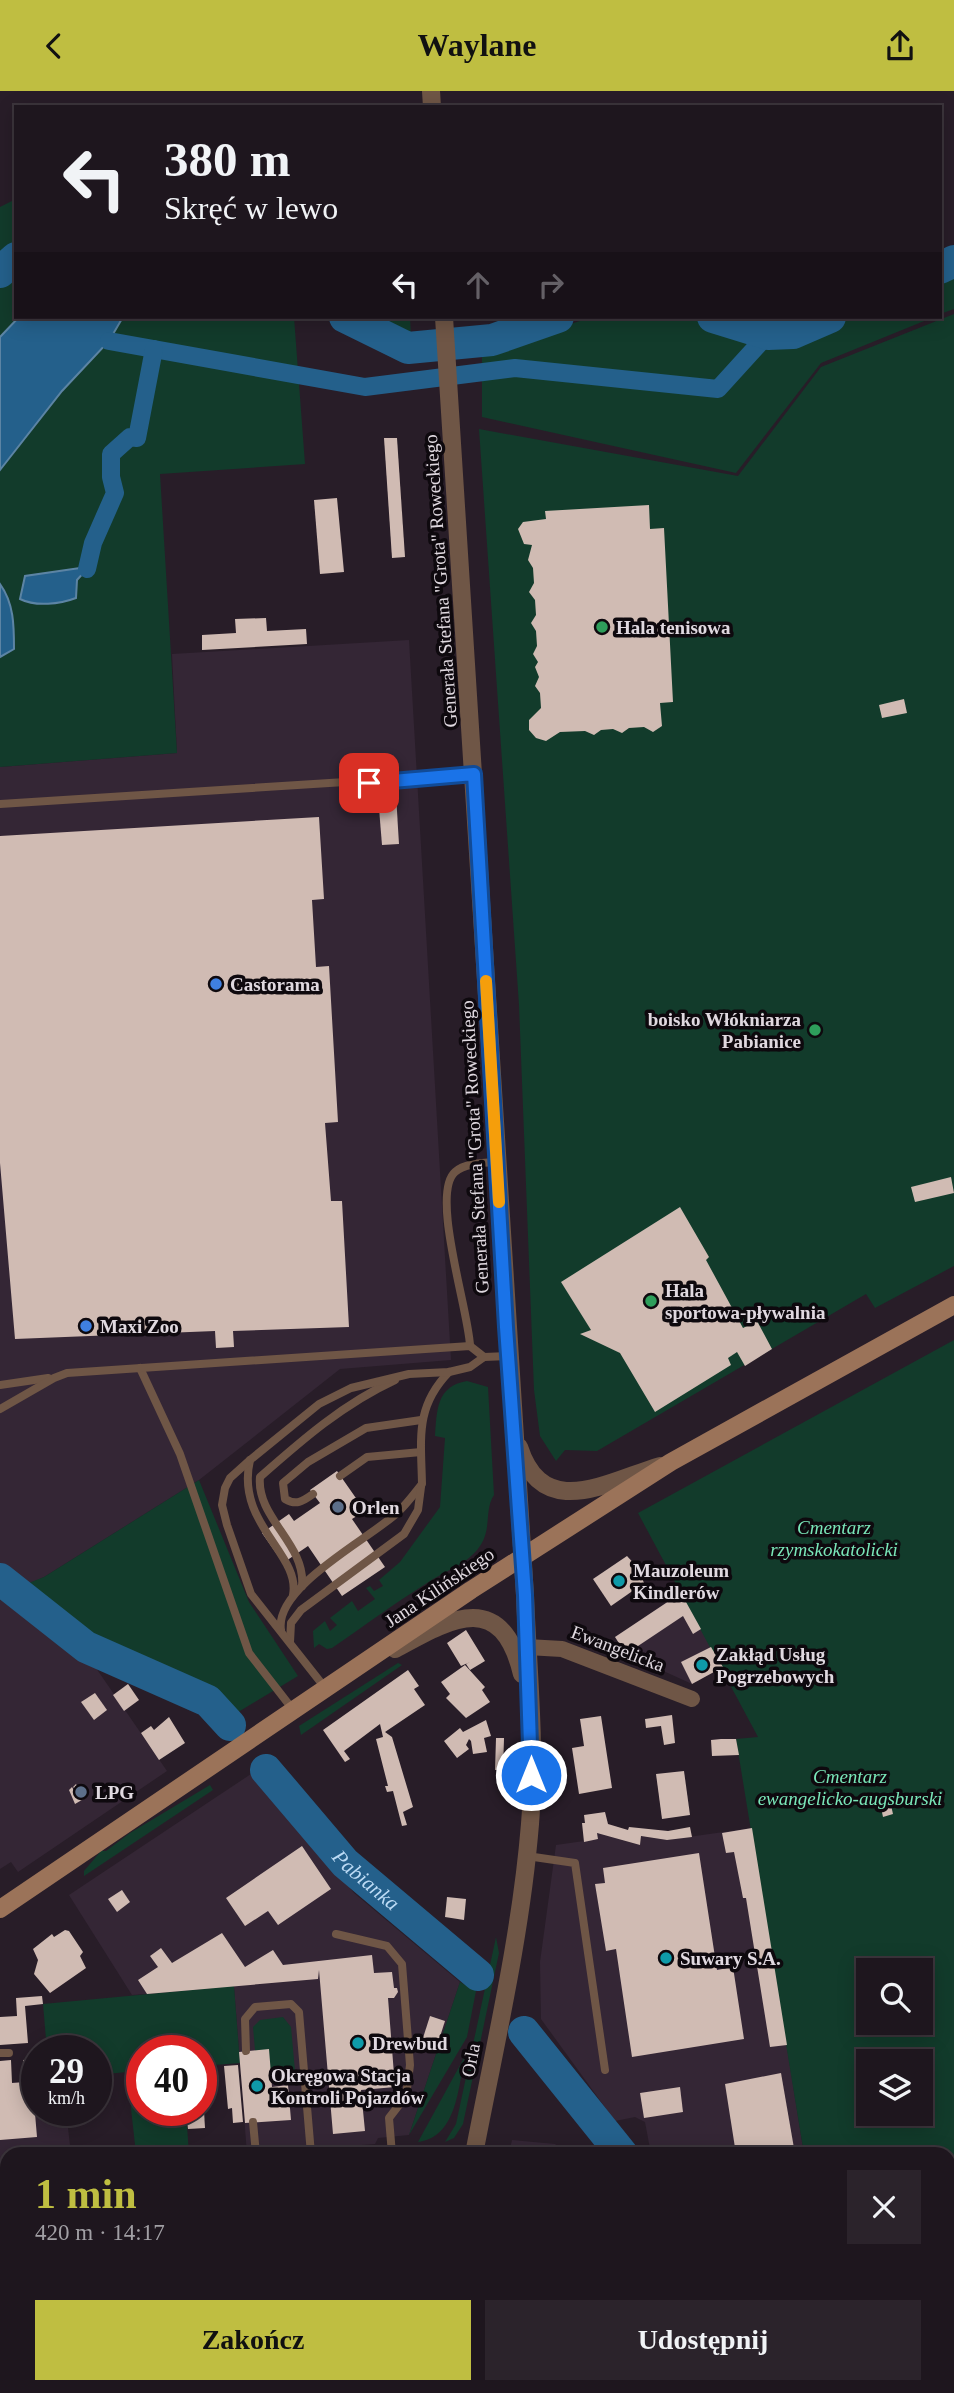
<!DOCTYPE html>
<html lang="pl">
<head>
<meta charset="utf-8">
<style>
  body { margin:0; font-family:Georgia,serif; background:#2b232b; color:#f1f3f6; height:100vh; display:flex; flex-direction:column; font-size:26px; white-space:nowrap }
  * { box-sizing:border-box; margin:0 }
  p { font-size:23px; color:#a19fa4 }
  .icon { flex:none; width:38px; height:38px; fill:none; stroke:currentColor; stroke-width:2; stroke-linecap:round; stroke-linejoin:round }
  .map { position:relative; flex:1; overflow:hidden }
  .drawer { position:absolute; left:0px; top:2056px; width:956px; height:247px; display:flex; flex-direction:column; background:#1e161e; border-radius:21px 21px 0 0; box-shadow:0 4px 18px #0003,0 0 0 2px #3c353c }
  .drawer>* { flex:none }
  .guide { position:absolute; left:14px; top:14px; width:928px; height:214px; border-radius:0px; box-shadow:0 4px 18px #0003,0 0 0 2px #3c353c; background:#1e161e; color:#f1f3f6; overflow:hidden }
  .buttons { position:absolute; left:856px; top:1867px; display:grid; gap:14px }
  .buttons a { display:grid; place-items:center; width:77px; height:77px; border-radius:0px; background:#1e161e; box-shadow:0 4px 18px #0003,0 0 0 2px #3c353c; font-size:35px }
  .speed { position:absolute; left:21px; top:1944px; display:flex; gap:14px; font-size:35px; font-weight:700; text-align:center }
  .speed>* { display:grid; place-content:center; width:91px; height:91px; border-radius:50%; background:#1e161e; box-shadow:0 4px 18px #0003,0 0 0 2px #3c353c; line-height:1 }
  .speed small { font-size:18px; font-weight:400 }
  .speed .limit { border:10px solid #d22; background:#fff; color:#111 }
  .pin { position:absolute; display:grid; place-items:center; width:60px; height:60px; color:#fff; margin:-30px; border-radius:14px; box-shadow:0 4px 10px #0006 }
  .me { position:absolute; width:77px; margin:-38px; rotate:0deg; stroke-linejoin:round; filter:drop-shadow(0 0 5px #0008) }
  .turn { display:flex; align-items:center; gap:24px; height:147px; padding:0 35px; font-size:32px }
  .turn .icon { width:91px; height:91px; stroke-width:2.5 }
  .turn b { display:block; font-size:49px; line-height:60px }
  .lanes { display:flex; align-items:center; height:66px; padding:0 35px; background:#0003; justify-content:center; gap:35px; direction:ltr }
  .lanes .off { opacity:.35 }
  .round { display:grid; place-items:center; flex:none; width:74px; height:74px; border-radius:0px; background:#2b232b }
  .overview { display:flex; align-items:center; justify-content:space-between; height:119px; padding:0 35px }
  h1 { font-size:42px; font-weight:600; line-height:52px; color:#bfbe41 }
  .cta { display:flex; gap:14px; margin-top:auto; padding:14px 35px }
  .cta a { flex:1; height:80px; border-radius:0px; background:#bfbe41; color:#111; font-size:28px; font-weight:600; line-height:80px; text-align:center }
  .cta a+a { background:#2b232b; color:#f1f3f6 }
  header { display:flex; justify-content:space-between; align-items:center; height:91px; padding:0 35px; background:#bfbe41; color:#111; font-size:32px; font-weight:600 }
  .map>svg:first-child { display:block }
  .built { fill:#342635 }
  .green { fill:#123b2b; fill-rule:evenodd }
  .water { fill:#24608b; stroke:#5c84a4; stroke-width:2 }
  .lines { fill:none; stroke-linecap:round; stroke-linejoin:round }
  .canal { stroke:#24608b; stroke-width:18 }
  .river { stroke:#24608b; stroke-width:32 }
  .building { fill:#d0bbb3 }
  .service { stroke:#6f5646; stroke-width:8 }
  .minor { stroke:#6f5646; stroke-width:16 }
  .tertiary { stroke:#6f5646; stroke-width:18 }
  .secondary { stroke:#9b7359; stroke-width:18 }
  .route-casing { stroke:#114b97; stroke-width:18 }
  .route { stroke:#1a73e8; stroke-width:12 }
  .slow { stroke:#f59e0b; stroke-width:12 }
  .leisure-dot { fill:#2e9e5b; stroke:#0e090e; stroke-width:2.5 }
  .shop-dot { fill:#3f7fe0; stroke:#0e090e; stroke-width:2.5 }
  .service-dot { fill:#5c6f8a; stroke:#0e090e; stroke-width:2.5 }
  .culture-dot { fill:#0f9aa8; stroke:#0e090e; stroke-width:2.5 }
  .labels { text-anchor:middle; stroke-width:7; stroke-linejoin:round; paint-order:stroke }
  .street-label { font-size:19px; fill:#e0d9e0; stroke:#0e090e }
  .poi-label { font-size:19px; font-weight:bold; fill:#e0d9e0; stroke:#0e090e; text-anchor:start }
  .park-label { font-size:19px; font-style:italic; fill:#7ae7b9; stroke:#0e090e }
  .water-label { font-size:21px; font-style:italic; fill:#bcdbf5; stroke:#0e090e }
</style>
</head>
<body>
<header><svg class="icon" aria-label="back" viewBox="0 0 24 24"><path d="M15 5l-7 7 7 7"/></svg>Waylane<svg class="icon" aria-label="share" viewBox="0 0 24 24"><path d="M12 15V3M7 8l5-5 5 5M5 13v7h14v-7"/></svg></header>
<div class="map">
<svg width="954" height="2302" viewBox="0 0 954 2302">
  <rect width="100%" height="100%" fill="#281d28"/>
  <g class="built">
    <polygon points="409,549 451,1269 340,1278 199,1389 44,1486 6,1503 87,1564 167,1680 18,1781 11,1771 0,1778 0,676 177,662 172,563"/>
    <polygon points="681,1502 723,1576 692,1593 626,1563 615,1546"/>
    <polygon points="254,1681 354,1802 460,1891 409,2044 378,2047 375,2053 247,2063 234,1896 132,1904 69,1804"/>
    <polygon points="752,1737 804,2063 651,2063 645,2031 635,2026 615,2030 541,1928 540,1871 556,1754 598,1748 597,1742 640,1754 641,1745 667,1749"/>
    <polygon points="37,1990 37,2020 66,2020 71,2063 7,2063 7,2082 0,2083 0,1992"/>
    <polygon points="512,2049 555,2053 565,2063 509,2063"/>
    <polygon points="470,2296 730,2296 731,2302 469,2302"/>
  </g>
  <g class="green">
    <polygon points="16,108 16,226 19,226 0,246 0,116"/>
    <polygon points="954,179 954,218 940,223 940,185"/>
    <polygon points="954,223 954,1175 875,1217 866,1203 597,1360 565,1359 556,1370 540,1345 534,1299 519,914 479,338 738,385 821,276"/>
    <polygon points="123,226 294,226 305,373 160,383 177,662 0,676 0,379 65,297 109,250"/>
    <polygon points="360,226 410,226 411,246"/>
    <polygon points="592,226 683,226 788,255 852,226 934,226 821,272 736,382 482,326 482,262"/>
    <path d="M954,1249V2211L948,2209V2063H804L736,1648L758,1646L638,1422ZM868,1880H920V1932H868ZM868,1970H920V2023H868Z"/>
    <path d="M467,1290L488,1296L494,1404C484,1419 492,1438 480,1455C467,1474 446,1479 427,1492C395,1512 364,1535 332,1557L327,1558L319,1553L314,1557L313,1540L325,1530L330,1540L337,1534L330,1527L352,1510L358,1520L375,1508L366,1497L370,1495L374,1500L383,1495L379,1489L400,1471L440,1416L445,1347L435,1345C437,1320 436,1295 467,1290Z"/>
    <polygon points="199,1389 249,1511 298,1585 225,1629 208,1610 86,1556 11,1499 44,1486"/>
    <polygon points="398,1572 402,1574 301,1644 299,1635"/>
    <polygon points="210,1694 213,1699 84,1785 84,1780 101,1760 106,1760 130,1742"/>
    <polygon points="496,1846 499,1862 463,2033 454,2047 445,2051 456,2033"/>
    <polygon points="460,1891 476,1900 467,1946 409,2044"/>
    <polygon points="234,1895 240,1972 201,1975 201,1960 142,1960 142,2020 186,2020 189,2063 136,2063 127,1981 96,1984 96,1960 47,1960 43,1913"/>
    <polygon points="283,1926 291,1936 295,1980 271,1982 255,1959 253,1936 260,1929"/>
    <path d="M465,1965C458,1997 457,2046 418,2051Z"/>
  </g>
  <g class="water">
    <polygon points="19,226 123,226 109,250 62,300 0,379 0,246"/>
    <path d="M80,477L87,478L77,489L76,507C60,513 36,516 20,508L25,485Z"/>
    <path d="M0,493C14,512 14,535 14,558L0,566Z"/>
  </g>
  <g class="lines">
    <g class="canal">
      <polyline points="109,250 365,296 515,277 718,298 768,243"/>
      <polyline points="87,478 93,452 115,402 111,386 111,363 130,346 137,347 154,258"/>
    </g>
    <g class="river">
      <polyline points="940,177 954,170"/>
      <polyline points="0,181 16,167"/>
      <polyline points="345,226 408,257 492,249 558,226"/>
      <polyline points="713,226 768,243 793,242 830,226"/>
      <polyline points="0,1488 86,1556 208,1610 230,1634"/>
      <path id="s1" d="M266,1679L345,1772L478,1884"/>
      <polyline points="524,1941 622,2063"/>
      <polyline points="948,2218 954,2220"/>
    </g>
  </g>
  <g class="building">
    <polygon points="384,347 397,347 405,466 392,467"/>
    <polygon points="337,407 344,481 320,483 314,409"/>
    <polygon points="649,414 650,438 664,437 673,611 660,612 662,635 653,641 644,636 629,637 622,642 613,638 601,639 594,644 585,640 560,641 546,650 536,647 529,639 529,629 541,617 540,602 535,595 539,586 535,576 538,571 533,563 537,555 536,540 531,532 536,524 535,509 529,501 534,492 533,477 528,469 532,454 524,453 518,438 523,431 546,428 545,420"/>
    <polygon points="266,527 267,540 306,538 307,553 202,559 202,544 236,542 235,528"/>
    <polygon points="904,608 907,622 882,627 879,614"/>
    <polygon points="396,704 399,753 382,754 378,705"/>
    <polygon points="319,726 324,808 312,809 316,876 329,875 338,1031 325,1032 331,1110 342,1110 349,1236 233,1240 234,1256 216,1257 215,1240 15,1248 0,1072 0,745"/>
    <polygon points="951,1086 954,1102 915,1111 911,1096"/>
    <polygon points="680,1116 709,1166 706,1169 743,1237 757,1230 772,1258 745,1275 737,1261 728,1267 731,1274 655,1321 620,1262 580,1243 591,1239 561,1191"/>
    <polygon points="337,1380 365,1420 352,1428 385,1476 342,1505 308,1455 283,1472 262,1442 289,1423 294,1430 320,1412 310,1399"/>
    <polygon points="627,1465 638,1477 644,1492 611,1515 593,1488"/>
    <polygon points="681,1502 701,1538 693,1543 683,1525 626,1563 615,1546"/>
    <polygon points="466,1539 485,1570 470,1579 466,1573 470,1571 461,1575 447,1552"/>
    <polygon points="711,1556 723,1576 692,1593 681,1571"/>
    <polygon points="465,1574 485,1596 482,1599 490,1611 466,1627 446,1607 450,1603 441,1591"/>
    <polygon points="408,1579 419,1595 414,1598 425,1614 385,1641 392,1646 413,1716 403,1721 407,1734 402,1735 393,1700 387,1701 385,1695 388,1695 376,1648 383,1646 380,1633 344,1660 350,1668 345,1671 323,1639"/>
    <polygon points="128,1593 139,1609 124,1620 113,1604"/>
    <polygon points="95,1602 107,1619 94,1629 81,1611"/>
    <polygon points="672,1624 675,1652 664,1654 661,1635 646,1637 645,1628"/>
    <polygon points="601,1625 612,1697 579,1703 572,1657 584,1655 580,1628"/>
    <polygon points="169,1626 185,1652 159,1669 141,1642 151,1635 154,1639"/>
    <polygon points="486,1629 491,1645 484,1647 487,1661 473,1663 471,1650 469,1648 466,1654 469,1658 457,1667 444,1650 460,1637 463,1641"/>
    <polygon points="496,1647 504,1647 503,1679 495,1679"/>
    <polygon points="721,1648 736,1648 739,1664 712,1665 711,1649"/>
    <polygon points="684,1680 690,1724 662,1728 656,1683"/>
    <polygon points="76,1693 81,1703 83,1701 87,1706 75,1713 69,1699 72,1696 77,1705 81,1703 73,1696"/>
    <polygon points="890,1710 893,1723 883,1726 880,1712"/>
    <polygon points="605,1721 608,1733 628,1739 629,1736 668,1740 690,1736 692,1746 667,1749 641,1745 640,1754 597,1742 598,1748 584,1751 582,1732 585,1732 584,1724"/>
    <polygon points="752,1737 787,1954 770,1956 746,1807 743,1807 734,1761 726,1762 722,1742"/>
    <polygon points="302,1755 331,1798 278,1834 268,1820 245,1835 226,1807"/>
    <polygon points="699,1762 717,1879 733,1876 744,1948 632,1966 616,1858 606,1860 595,1793 605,1792 603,1777"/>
    <polygon points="122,1799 130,1811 117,1821 108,1808"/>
    <polygon points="447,1806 466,1808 464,1829 445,1826"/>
    <polygon points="65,1839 69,1840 83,1861 80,1865 86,1877 50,1902 34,1883 38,1869 33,1858 52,1843 54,1846"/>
    <polygon points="222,1842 245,1876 273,1859 283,1874 372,1864 374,1882 392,1881 394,1897 397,1897 398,1901 394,1907 388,1907 395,1996 361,1999 365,2040 333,2043 319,1879 318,1888 147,1903 138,1889 158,1876 150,1865 161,1857 172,1872"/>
    <polygon points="42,1905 43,1913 25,1915 28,1952 0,1954 0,1926 17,1925 16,1907"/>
    <polygon points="430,1925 445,1930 437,1955 422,1950"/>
    <polygon points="269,1958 272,1996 288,1994 291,2029 245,2032 239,1961"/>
    <polygon points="37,1967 37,1975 31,1975 37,2046 0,2049 0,1970 11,1969 12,1992 26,1991 23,1969"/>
    <polygon points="238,1974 243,2031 233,2032 232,2017 228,2018 224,1975"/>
    <polygon points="781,1982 795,2063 736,2063 725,1993"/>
    <polygon points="680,1996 683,2021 644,2027 640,2002"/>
    <polygon points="66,2020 92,2020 93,2027 67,2030"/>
    <polygon points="186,2020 204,2020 205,2037 188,2038"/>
    <polygon points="0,2123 7,2177 7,2205 0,2205"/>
    <polygon points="521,2296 640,2296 641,2302 521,2302"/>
  </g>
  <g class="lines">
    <g class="service">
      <polyline points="0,713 472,683"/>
      <path d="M470,1255C469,1221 430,1103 455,1081C465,1072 483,1072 496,1071"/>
      <polyline points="140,1277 180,1363 249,1562 294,1620"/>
      <polyline points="0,1294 48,1287"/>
      <polyline points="0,1318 54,1287 67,1282 470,1255 484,1266"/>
      <path d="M250,1369C235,1433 301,1463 293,1504"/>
      <polyline points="340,1385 367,1366 421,1361"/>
      <path d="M313,1403C303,1410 297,1415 285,1408L283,1392L308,1371L366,1337L421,1329"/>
      <path d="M302,1495C306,1453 256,1427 260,1386C302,1349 343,1313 395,1289"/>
      <path d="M281,1539C274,1496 369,1448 397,1422C406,1414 414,1403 422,1393C421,1347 415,1316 449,1281"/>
      <polyline points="290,1551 291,1532 301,1519 404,1443 418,1419 421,1396"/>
      <polyline points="326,1598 251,1503 227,1434 222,1414 225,1397 230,1387 250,1369 319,1313 351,1297 409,1283 449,1281 470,1276 484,1266 508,1265"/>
      <polyline points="527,1765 575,1772 605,1979"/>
      <polyline points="336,1843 387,1855 402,1873 410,1974 406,2005 389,2027 392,2063"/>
      <polyline points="246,1960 245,1928 255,1916 291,1913 299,1921 311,2063"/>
      <polyline points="0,1962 9,1962"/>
      <polyline points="253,2031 256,2063"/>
      <polyline points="506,2296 507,2302"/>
      <polyline points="676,2296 681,2302"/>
    </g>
    <g class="minor">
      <polyline points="527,1556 562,1558 692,1608"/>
      <polyline points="434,2063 459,2063"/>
      <polyline points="0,2099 7,2099"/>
      <polyline points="778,2302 805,2296"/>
    </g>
    <g class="tertiary">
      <polyline points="431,0 432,16"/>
      <path d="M444,226L525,1504C528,1580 536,1657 530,1733C521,1844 495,1954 474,2063"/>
      <path d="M519,1356C543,1431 607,1391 660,1375"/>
      <path d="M395,1558C450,1528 501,1497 522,1583"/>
      <polyline points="440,2302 441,2296"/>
    </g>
    <polyline class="secondary" points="0,1818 471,1499 671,1371 954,1214"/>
  </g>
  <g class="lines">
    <defs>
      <polyline id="route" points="369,692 474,683 506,1236 525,1504 531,1684"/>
    </defs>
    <use href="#route" class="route-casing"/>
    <use href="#route" class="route"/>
    <polyline class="slow" points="486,890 499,1111"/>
  </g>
  <g class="leisure-dot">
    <circle cx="602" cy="536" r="7"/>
    <circle cx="815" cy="939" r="7"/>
    <circle cx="651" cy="1210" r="7"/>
  </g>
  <g class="shop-dot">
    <circle cx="216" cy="893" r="7"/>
    <circle cx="86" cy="1235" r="7"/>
  </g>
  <g class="service-dot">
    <circle cx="338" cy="1416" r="7"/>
    <circle cx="81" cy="1701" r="7"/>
  </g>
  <g class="culture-dot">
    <circle cx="619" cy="1490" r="7"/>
    <circle cx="702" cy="1574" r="7"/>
    <circle cx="666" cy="1867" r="7"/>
    <circle cx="358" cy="1952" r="7"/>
    <circle cx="257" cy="1995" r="7"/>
  </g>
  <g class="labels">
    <g class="street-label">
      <text transform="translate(440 490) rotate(-94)" y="7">Generała Stefana "Grota" Roweckiego</text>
      <text transform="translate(474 1056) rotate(-93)" y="7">Generała Stefana "Grota" Roweckiego</text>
      <text transform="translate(439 1496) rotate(-34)" y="7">Jana Kilińskiego</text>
      <text transform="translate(618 1557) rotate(21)" y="7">Ewangelicka</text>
      <text transform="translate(470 1969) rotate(-79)" y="7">Orla</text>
    </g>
    <g class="poi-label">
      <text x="616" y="543">Hala tenisowa</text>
      <text x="230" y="900">Castorama</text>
      <text x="801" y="935" text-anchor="end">boisko Włókniarza<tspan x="801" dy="22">Pabianice</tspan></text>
      <text x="665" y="1206">Hala<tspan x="665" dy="22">sportowa-pływalnia</tspan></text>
      <text x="100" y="1242">Maxi Zoo</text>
      <text x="352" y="1423">Orlen</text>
      <text x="633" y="1486">Mauzoleum<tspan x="633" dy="22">Kindlerów</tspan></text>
      <text x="716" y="1570">Zakłąd Usług<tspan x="716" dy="22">Pogrzebowych</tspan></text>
      <text x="95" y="1708">LPG</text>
      <text x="680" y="1874">Suwary S.A.</text>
      <text x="372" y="1959">Drewbud</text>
      <text x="271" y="1991">Okręgowa Stacja<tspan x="271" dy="22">Kontroli Pojazdów</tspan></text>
    </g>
    <g class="park-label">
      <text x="834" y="1443">Cmentarz<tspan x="834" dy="22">rzymskokatolicki</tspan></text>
      <text x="850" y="1692">Cmentarz<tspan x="850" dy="22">ewangelicko-augsburski</tspan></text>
    </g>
    <g class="water-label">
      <text dy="7" stroke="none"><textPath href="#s1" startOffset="149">Pabianka</textPath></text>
    </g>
  </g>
</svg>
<div class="buttons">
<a><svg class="icon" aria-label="search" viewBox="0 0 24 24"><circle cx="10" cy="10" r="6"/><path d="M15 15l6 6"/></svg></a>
<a><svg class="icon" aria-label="layers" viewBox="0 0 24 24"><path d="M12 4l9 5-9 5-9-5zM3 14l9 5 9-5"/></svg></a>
</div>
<div class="speed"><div>29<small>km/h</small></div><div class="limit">40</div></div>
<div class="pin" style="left:369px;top:692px;background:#d93025"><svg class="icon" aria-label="arrive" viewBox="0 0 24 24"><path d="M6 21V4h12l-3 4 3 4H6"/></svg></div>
<svg class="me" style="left:531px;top:1684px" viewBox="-20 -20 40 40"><circle r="17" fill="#1a73e8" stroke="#fff" stroke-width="3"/><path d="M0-11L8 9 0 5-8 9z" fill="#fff"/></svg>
<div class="guide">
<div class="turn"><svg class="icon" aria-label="left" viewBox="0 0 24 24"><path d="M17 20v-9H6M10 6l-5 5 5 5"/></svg><div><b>380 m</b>Skręć w lewo</div></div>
<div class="lanes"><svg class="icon" aria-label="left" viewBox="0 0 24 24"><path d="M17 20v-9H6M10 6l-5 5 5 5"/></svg><svg class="icon off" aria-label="ahead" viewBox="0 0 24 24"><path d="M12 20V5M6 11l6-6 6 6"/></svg><svg class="icon off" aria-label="right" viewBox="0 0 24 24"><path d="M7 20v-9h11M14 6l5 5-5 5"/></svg></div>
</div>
<section class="drawer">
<div class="overview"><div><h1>1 min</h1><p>420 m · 14:17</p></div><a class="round"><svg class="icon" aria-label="close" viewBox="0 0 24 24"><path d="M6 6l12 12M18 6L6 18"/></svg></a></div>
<div class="cta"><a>Zakończ</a><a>Udostępnij</a></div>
</section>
</div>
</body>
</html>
